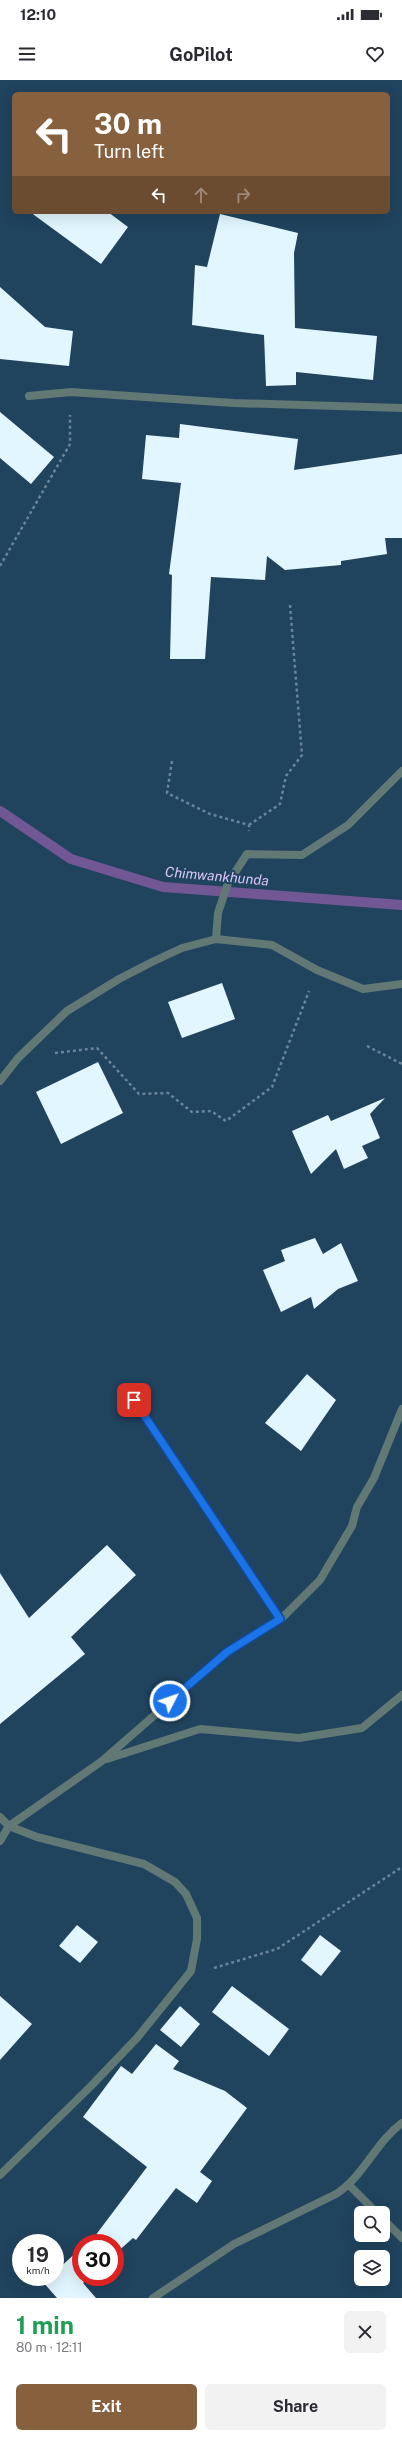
<!DOCTYPE html>
<html lang="en">
<head>
<meta charset="utf-8">
<style>
  body { margin:0; font-family:"Public Sans",sans-serif; background:#f2f2f3; color:#2b2b33; height:100vh; display:flex; flex-direction:column; font-size:15px; white-space:nowrap }
  * { box-sizing:border-box; margin:0 }
  p { font-size:13px; color:#7c7c81 }
  .icon { flex:none; width:22px; height:22px; fill:none; stroke:currentColor; stroke-width:2; stroke-linecap:round; stroke-linejoin:round }
  .map { position:relative; height:2218px; overflow:hidden }
  .sheet { display:flex; flex-direction:column; background:#fff; flex:1 }
  .sheet>* { flex:none }
  .banner { position:absolute; left:12px; top:12px; width:378px; height:122px; border-radius:6px; box-shadow:0 4px 16px #0002; background:#87603d; color:#fff; overflow:hidden }
  .controls { position:absolute; left:354px; top:2126px; display:grid; gap:8px }
  .controls a { display:grid; place-items:center; width:36px; height:36px; border-radius:6px; background:#fff; box-shadow:0 4px 16px #0002; font-size:20px }
  .speed { position:absolute; left:12px; top:2154px; display:flex; gap:8px; font-size:20px; font-weight:700; text-align:center }
  .speed>* { display:grid; place-content:center; width:52px; height:52px; border-radius:50%; background:#fff; box-shadow:0 4px 16px #0002; line-height:1 }
  .speed small { font-size:10px; font-weight:400 }
  .speed .limit { border:6px solid #d22; background:#fff; color:#111 }
  .pin { position:absolute; display:grid; place-items:center; width:34px; height:34px; color:#fff; margin:-17px; border-radius:8px; box-shadow:0 2px 6px #0006 }
  .me { position:absolute; width:44px; margin:-22px; rotate:49deg; stroke-linejoin:round; filter:drop-shadow(0 0 3px #0008) }
  .turn { display:flex; align-items:center; gap:14px; height:84px; padding:0 16px; font-size:18px }
  .turn .icon { width:52px; height:52px; stroke-width:2.5 }
  .turn b { display:block; font-size:28px; line-height:34px }
  .lanes { display:flex; align-items:center; height:38px; padding:0 16px; background:#0003; justify-content:center; gap:20px; direction:ltr }
  .lanes .off { opacity:.35 }
  .round { display:grid; place-items:center; flex:none; width:42px; height:42px; border-radius:6px; background:#f2f2f3 }
  .overview { display:flex; align-items:center; justify-content:space-between; height:68px; padding:0 16px }
  h1 { font-size:24px; font-weight:700; line-height:30px; color:#1e9e55 }
  .action { display:flex; gap:8px; margin-top:auto; padding:8px 16px }
  .action a { flex:1; height:46px; border-radius:6px; background:#87603d; color:#fff; font-size:16px; font-weight:700; line-height:46px; text-align:center }
  .action a+a { background:#f2f2f3; color:#2b2b33 }
  .status { display:flex; justify-content:space-between; align-items:center; height:28px; padding:0 20px; background:#fff; direction:ltr }
  .status svg { height:11px; fill:currentColor }
  header { display:flex; justify-content:space-between; align-items:center; height:52px; padding:0 16px; background:#fff; font-size:18px; font-weight:700 }
  .map>svg:first-child { display:block }
  .lines { fill:none; stroke-linecap:round; stroke-linejoin:round }
  .stream { stroke:#725795; stroke-width:10 }
  .building { fill:#e1f6fe }
  .path { stroke:#69859b; stroke-width:2.5; stroke-dasharray:3 3; stroke-linecap:butt }
  .street { stroke:#617874; stroke-width:8 }
  .route-casing { stroke:#114b97; stroke-width:10 }
  .route { stroke:#1a73e8; stroke-width:7 }
  .labels { text-anchor:middle; stroke-width:4; stroke-linejoin:round; paint-order:stroke }
  .water-label { font-size:14px; font-style:italic; fill:#d9c3f9; stroke:#20435e }
</style>
</head>
<body>
<div class="status"><b>12:10</b><svg viewBox="0 0 49 12"><path d="M0 12V9h3v3zM5 12V6h3v6zM10 12V3h3v9zM15 12V0h3v12zM26 1h20v11H26zM47 4h2v5h-2z"/></svg></div>
<header><svg class="icon" aria-label="menu" viewBox="0 0 24 24"><path d="M4 6h16M4 12h16M4 18h16"/></svg>GoPilot<svg class="icon" aria-label="heart" viewBox="0 0 24 24"><path d="M12 20l-8-8c-3-5 5-10 8-4 3-6 11-1 8 4z"/></svg></header>
<div class="map">
<svg width="402" height="2218" viewBox="0 0 402 2218">
  <rect width="100%" height="100%" fill="#20435e"/>
  <g class="lines">
    <polyline class="stream" points="0,731 71,779 163,807 402,825"/>
  </g>
  <g class="building">
    <polygon points="30,132 108,132 128,147 101,184"/>
    <polygon points="220,134 298,153 294,173 295,248 377,256 373,300 296,292 296,305 266,306 264,255 192,245 195,185 207,187"/>
    <polygon points="0,207 45,247 73,251 69,286 0,279"/>
    <polygon points="0,332 54,377 31,404 0,378"/>
    <polygon points="180,344 298,359 294,390 402,374 402,458 385,458 387,474 341,481 341,485 285,490 267,476 265,500 211,497 205,579 170,579 172,495 169,494 181,403 142,399 146,355 179,358"/>
    <polygon points="222,903 235,939 182,958 168,922"/>
    <polygon points="98,982 123,1033 61,1064 36,1012"/>
    <polygon points="385,1018 370,1034 380,1058 362,1066 368,1078 344,1089 336,1069 311,1094 292,1051 328,1035 331,1041"/>
    <polygon points="315,1158 323,1174 341,1163 358,1201 338,1209 314,1229 311,1217 281,1232 263,1190 285,1181 281,1170"/>
    <polygon points="307,1294 336,1320 301,1371 265,1343"/>
    <polygon points="107,1465 136,1495 71,1557 85,1574 0,1644 0,1493 29,1538"/>
    <polygon points="77,1845 98,1862 80,1883 59,1866"/>
    <polygon points="320,1855 341,1871 321,1896 301,1880"/>
    <polygon points="232,1906 289,1949 269,1976 212,1932"/>
    <polygon points="0,1916 32,1944 0,1980"/>
    <polygon points="180,1926 200,1944 181,1967 160,1950"/>
    <polygon points="156,1964 179,1981 173,1989 225,2011 247,2028 200,2092 212,2101 197,2123 176,2108 136,2160 133,2158 115,2174 115,2163 87,2163 95,2156 147,2087 83,2037 121,1986 132,1994"/>
    <polygon points="81,2168 81,2197 89,2197 83,2203 96,2218 57,2218 43,2202 49,2197 55,2197 55,2192"/>
  </g>
  <g class="lines">
    <g class="path">
      <polyline points="0,486 70,364 70,335"/>
      <polyline points="172,681 167,713 210,734 249,745 249,751"/>
      <polyline points="249,745 280,724 286,696 302,675 290,525"/>
      <polyline points="367,966 402,984"/>
      <polyline points="55,973 97,968 139,1014 168,1013 192,1032 211,1031 226,1041 272,1007 309,911"/>
      <polyline points="214,1888 277,1869 402,1787"/>
    </g>
    <g class="street">
      <polyline points="29,316 71,312 233,323 402,328"/>
      <polyline points="216,859 218,833 228,803 247,774 302,775 348,745 402,691"/>
      <polyline points="0,1001 18,978 67,931 119,899 152,882 182,868 216,859 272,865 317,890 363,909 402,904"/>
      <polyline points="133,1320 280,1539"/>
      <polyline points="107,1679 200,1649 299,1658 362,1648 402,1615"/>
      <polyline points="0,1737 9,1746 37,1757 144,1784 175,1802 186,1814 197,1838 197,1859 191,1891 137,1958 90,2007 0,2095"/>
      <polyline points="0,1761 9,1746 102,1681 227,1572 283,1537 320,1500 352,1446 357,1427 374,1398 402,1329"/>
      <polyline points="349,2105 377,2133"/>
      <polyline points="383,2139 402,2158"/>
      <path d="M153,2218L234,2164L336,2114C364,2096 375,2063 402,2043"/>
    </g>
  </g>
  <g class="lines">
    <defs>
      <polyline id="route" points="134,1320 280,1539 227,1572 170,1621"/>
    </defs>
    <use href="#route" class="route-casing"/>
    <use href="#route" class="route"/>
  </g>
  <g class="labels">
    <g class="water-label">
      <text transform="translate(217 796) rotate(5)" y="5">Chimwankhunda</text>
    </g>
  </g>
</svg>
<div class="controls">
<a><svg class="icon" aria-label="search" viewBox="0 0 24 24"><circle cx="10" cy="10" r="6"/><path d="M15 15l6 6"/></svg></a>
<a><svg class="icon" aria-label="layers" viewBox="0 0 24 24"><path d="M12 4l9 5-9 5-9-5zM3 14l9 5 9-5"/></svg></a>
</div>
<div class="speed"><div>19<small>km/h</small></div><div class="limit">30</div></div>
<div class="pin" style="left:134px;top:1320px;background:#d93025"><svg class="icon" aria-label="arrive" viewBox="0 0 24 24"><path d="M6 21V4h12l-3 4 3 4H6"/></svg></div>
<svg class="me" style="left:170px;top:1621px" viewBox="-20 -20 40 40"><circle r="17" fill="#1a73e8" stroke="#fff" stroke-width="3"/><path d="M0-11L8 9 0 5-8 9z" fill="#fff"/></svg>
<div class="banner">
<div class="turn"><svg class="icon" aria-label="left" viewBox="0 0 24 24"><path d="M17 20v-9H6M10 6l-5 5 5 5"/></svg><div><b>30 m</b>Turn left</div></div>
<div class="lanes"><svg class="icon" aria-label="left" viewBox="0 0 24 24"><path d="M17 20v-9H6M10 6l-5 5 5 5"/></svg><svg class="icon off" aria-label="ahead" viewBox="0 0 24 24"><path d="M12 20V5M6 11l6-6 6 6"/></svg><svg class="icon off" aria-label="right" viewBox="0 0 24 24"><path d="M7 20v-9h11M14 6l5 5-5 5"/></svg></div>
</div>
</div>
<section class="sheet">
<div class="overview"><div><h1>1 min</h1><p>80 m · 12:11</p></div><a class="round"><svg class="icon" aria-label="close" viewBox="0 0 24 24"><path d="M6 6l12 12M18 6L6 18"/></svg></a></div>
<div class="action"><a>Exit</a><a>Share</a></div>
</section>
</body>
</html>
